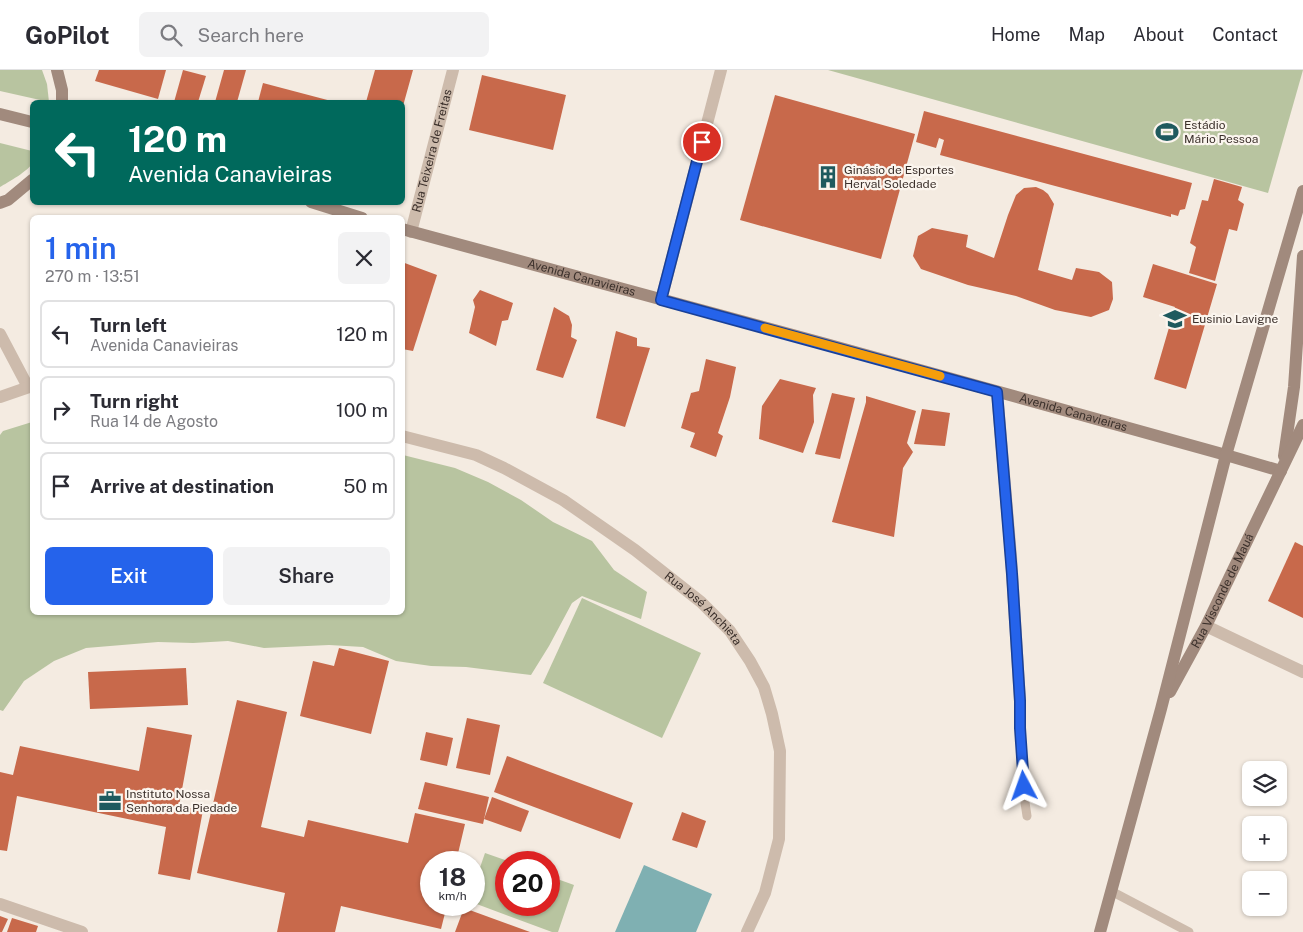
<!DOCTYPE html>
<html lang="en">
<head>
<meta charset="utf-8">
<style>
  body { margin:0; font-family:"Public Sans",sans-serif; background:#f2f2f3; color:#2b2b33; height:100vh; display:flex; flex-direction:column; font-size:19px; white-space:nowrap }
  * { box-sizing:border-box; margin:0 }
  p { font-size:16px; color:#7c7c81 }
  .icon { flex:none; width:28px; height:28px; fill:none; stroke:currentColor; stroke-width:2; stroke-linecap:round; stroke-linejoin:round }
  .map { position:relative; flex:1; overflow:hidden }
  .sheet { position:absolute; left:30px; top:145px; width:375px; height:400px; display:flex; flex-direction:column; background:#fff; border-radius:8px; box-shadow:0 1px 4px #0004 }
  .sheet>* { flex:none }
  .top-card { position:absolute; left:30px; top:30px; width:375px; height:105px; border-radius:8px; box-shadow:0 1px 4px #0004; background:#00695c; color:#fff; overflow:hidden }
  .tools { position:absolute; left:1242px; top:691px; display:grid; gap:10px }
  .tools a { display:grid; place-items:center; width:45px; height:45px; border-radius:8px; background:#fff; box-shadow:0 1px 4px #0004; font-size:25px }
  .speed { position:absolute; left:420px; top:781px; display:flex; gap:10px; font-size:25px; font-weight:700; text-align:center }
  .speed>* { display:grid; place-content:center; width:65px; height:65px; border-radius:50%; background:#fff; box-shadow:0 1px 4px #0004; line-height:1 }
  .speed small { font-size:12px; font-weight:400 }
  .speed .limit { border:8px solid #d22; background:#fff; color:#111 }
  .pin { position:absolute; display:grid; place-items:center; width:42px; height:42px; color:#fff; margin:-21px; border:2px solid #fff; border-radius:50%; box-shadow:0 1px 5px #0007 }
  .me { position:absolute; width:55px; margin:-28px; rotate:356deg; stroke-linejoin:round; filter:drop-shadow(0 0 4px #0008) }
  .turn { display:flex; align-items:center; gap:18px; height:105px; padding:0 15px; font-size:22px }
  .turn .icon { width:65px; height:65px; stroke-width:2.5 }
  .turn b { display:block; font-size:35px; line-height:42px }
  .round { display:grid; place-items:center; flex:none; width:52px; height:52px; border-radius:8px; background:#f2f2f3 }
  .headline { display:flex; align-items:center; justify-content:space-between; height:85px; padding:0 15px }
  h1 { font-size:30px; font-weight:600; line-height:38px; color:#2563eb }
  .cta { display:flex; gap:10px; margin-top:auto; padding:10px 15px }
  .cta a { flex:1; height:58px; border-radius:8px; background:#2563eb; color:#fff; font-size:20px; font-weight:600; line-height:58px; text-align:center }
  .cta a+a { background:#f2f2f3; color:#2b2b33 }
  ul { padding:0; list-style:none }
  li { display:flex; align-items:center; gap:15px; height:68px; margin:0 10px 8px; padding:0 5px; border:2px solid #e1e1e2; border-radius:8px }
  li div { flex:1 }
  li b { display:block; font-size:19px }
  li em { font-style:normal }
  header { display:flex; align-items:center; gap:30px; box-sizing:border-box; height:70px; padding:0 25px; background:#fff; border-bottom:1px solid #e1e1e2 }
  header strong { font-size:24px }
  nav { display:flex; gap:28px; margin-inline-start:auto; font-size:18px }
  .search { width:350px; height:45px; background:#f2f2f3; display:flex; align-items:center; gap:12px; box-sizing:border-box; padding:0 18px; border-radius:8px; color:#7c7c81; font-size:19px }
  .map>svg:first-child { display:block }
  .green { fill:#b8c4a0 }
  .water { fill:#7fb0b2 }
  .building { fill:#c8694b }
  .lines { fill:none; stroke-linecap:round; stroke-linejoin:round }
  .lane { stroke:#cdbbac; stroke-width:9 }
  .street { stroke:#cdbbac; stroke-width:12 }
  .secondary { stroke:#a18a7d; stroke-width:12 }
  .route-casing { stroke:#184099; stroke-width:12 }
  .route { stroke:#2563eb; stroke-width:9 }
  .slow { stroke:#f59e0b; stroke-width:9 }
  .labels { text-anchor:middle; stroke-width:4.5; stroke-linejoin:round; paint-order:stroke }
  .poi-label { font-size:12px; fill:#3b302b; stroke:#fbf5ee; text-anchor:start }
  .street-label { font-size:12px; fill:#3b302b; stroke:#fbf5ee }
</style>
</head>
<body>
<header>
<strong>GoPilot</strong>
<div class="search"><svg class="icon" aria-label="search" viewBox="0 0 24 24"><circle cx="10" cy="10" r="6"/><path d="M15 15l6 6"/></svg>Search here</div>
<nav><a>Home</a><a>Map</a><a>About</a><a>Contact</a></nav>
</header>
<div class="map">
<svg width="1303" height="862" viewBox="0 0 1303 862">
  <rect width="100%" height="100%" fill="#f4ebe1"/>
  <g class="green">
    <polygon points="0,0 42,0 47,14 49,32 0,21"/>
    <polygon points="828,0 1303,0 1268,123"/>
    <path d="M0,73L32,81C32,85 34,90 32,93C30,100 7,113 0,117Z"/>
    <polygon points="32,352 32,542 402,542 403,385 455,398 488,412 521,430 553,452 592,471 614,500 647,522 641,549 582,526 572,533 549,576 531,605 466,597 431,596 396,591 363,577 329,575 264,578 228,571 193,573 158,572 86,578 54,591 24,611 3,641 0,640 0,365 3,361"/>
    <polygon points="582,528 701,583 662,668 543,613"/>
    <polygon points="485,783 511,792 506,792 506,835 549,835 549,806 574,815 558,862 552,862 474,833 474,815"/>
  </g>
  <polygon class="water" points="644,795 712,824 696,862 615,862"/>
  <g class="building">
    <polygon points="99,0 166,0 158,29 95,11"/>
    <polygon points="183,0 206,6 198,32 174,32"/>
    <polygon points="224,0 246,0 237,32 215,32"/>
    <polygon points="375,0 413,0 403,36 402,32 366,32"/>
    <polygon points="482,5 566,25 553,80 469,60"/>
    <polygon points="263,13 335,32 258,32"/>
    <polygon points="775,25 915,64 881,189 740,150"/>
    <polygon points="924,41 1192,113 1185,139 1180,140 1178,146 1171,144 1171,147 940,85 944,70 939,68 936,78 916,72"/>
    <polygon points="1214,109 1242,117 1238,130 1244,134 1237,161 1229,159 1215,211 1189,203 1196,177 1190,173 1202,130 1208,131"/>
    <polygon points="1036,117 1043,120 1048,124 1054,134 1038,200 1072,210 1076,198 1099,202 1112,212 1113,229 1109,240 1091,247 1055,240 1016,226 968,215 921,199 913,186 918,166 932,158 968,165 966,177 994,188 1008,145 1016,125 1024,118"/>
    <polygon points="402,192 437,205 413,281 402,279"/>
    <polygon points="1153,194 1217,214 1186,319 1154,309 1175,237 1143,227"/>
    <polygon points="480,220 513,233 508,250 502,251 496,276 469,263 475,237 473,230"/>
    <polygon points="554,237 569,246 572,255 571,267 577,270 563,308 536,300"/>
    <polygon points="616,261 637,268 637,276 650,278 625,357 596,348"/>
    <polygon points="706,289 736,297 730,327 718,363 723,366 716,387 690,377 695,363 681,358 691,323 699,321"/>
    <polygon points="780,309 816,318 813,325 814,352 803,383 759,369 762,336"/>
    <polygon points="832,323 855,328 840,389 815,384"/>
    <polygon points="866,326 916,341 907,373 913,382 903,398 894,467 832,452 866,332"/>
    <polygon points="922,339 950,343 945,376 914,374"/>
    <polygon points="1295,472 1303,476 1303,548 1268,531"/>
    <polygon points="339,578 389,591 371,664 300,646 313,591 334,596"/>
    <polygon points="186,598 188,635 90,639 88,602"/>
    <polygon points="237,630 287,642 261,757 304,767 308,750 408,773 415,743 465,754 456,792 431,792 431,835 447,835 441,859 341,836 335,862 277,862 285,823 197,803"/>
    <polygon points="467,648 500,655 490,705 456,698"/>
    <polygon points="147,657 192,665 179,736 203,740 190,810 158,804 166,757 17,726 7,781 0,780 0,702 13,705 20,676 139,701"/>
    <polygon points="426,662 453,668 447,696 420,690"/>
    <polygon points="507,686 633,733 620,769 494,722"/>
    <polygon points="425,712 489,727 483,754 418,739"/>
    <polygon points="492,727 529,741 521,762 484,749"/>
    <polygon points="682,742 706,751 697,778 672,770"/>
    <polygon points="464,838 530,862 455,862"/>
    <polygon points="0,846 8,849 2,862 0,862"/>
    <polygon points="12,848 38,856 36,862 7,862"/>
  </g>
  <g class="lines">
    <g class="lane">
      <polyline points="1020,631 1020,658 1024,726 1027,746"/>
      <polyline points="1111,821 1189,862"/>
    </g>
    <g class="street">
      <path id="s1" d="M411,162L453,0"/>
      <polyline points="661,230 721,0"/>
      <polyline points="0,264 28,317"/>
      <polyline points="997,322 1011,486 1020,631"/>
      <polyline points="0,327 32,316"/>
      <path id="s2" d="M402,366L476,385L504,398L563,430L635,480L701,532L730,561L750,591L764,617L772,644L780,681L779,769L765,823L747,862"/>
      <polyline points="1206,556 1303,602"/>
      <polyline points="0,834 82,862"/>
    </g>
    <g class="secondary">
      <polyline points="57,0 62,20 62,32"/>
      <polyline points="0,44 32,52"/>
      <polyline points="311,132 362,148"/>
      <polyline points="0,133 8,130 32,110"/>
      <path id="s3" d="M402,159L826,274L1226,385L1281,401"/>
      <polyline points="1284,386 1294,317 1303,186"/>
      <path id="s4" d="M1170,622L1206,556L1303,355"/>
      <polyline points="1100,862 1161,639 1226,385 1303,121"/>
    </g>
  </g>
  <g class="lines">
    <defs>
      <polyline id="route" points="702,72 661,230 997,322 1012,504 1020,631 1020,658 1024,716"/>
    </defs>
    <use href="#route" class="route-casing"/>
    <use href="#route" class="route"/>
    <polyline class="slow" points="765,258 940,306"/>
  </g>
  <defs>
    <symbol id="stadium-bare" viewBox="-9 -9 18 18"><path d="M0-5a6.5 5 0 1 0 0 10a6.5 5 0 1 0 0-10ZM-3.5-1.8h7v3.6h-7Z" fill="#1f5a5e" stroke="#fbf5ee" stroke-width="2.5" paint-order="stroke"/></symbol>
    <symbol id="building-bare" viewBox="-9 -9 18 18"><path d="M-4-6H4V6H1V3H-1V6H-4ZM-2.5-4.3h1.7v1.8h-1.7ZM.8-4.3h1.7v1.8H.8ZM-2.5-1h1.7V.8h-1.7ZM.8-1h1.7V.8H.8Z" fill="#1f5a5e" stroke="#fbf5ee" stroke-width="2.5" paint-order="stroke"/></symbol>
    <symbol id="school-bare" viewBox="-9 -9 18 18"><path d="M0-5L7-2L0 1L-7-2ZM-4 1L0 2.5L4 1V4Q0 6-4 4Z" fill="#1f5a5e" stroke="#fbf5ee" stroke-width="2.5" paint-order="stroke"/></symbol>
    <symbol id="office-bare" viewBox="-9 -9 18 18"><path d="M-6-3h4V-5.5h4V-3h4V5H-6ZM-1-4.5V-3h2v-1.5ZM-6 0V1H6V0Z" fill="#1f5a5e" stroke="#fbf5ee" stroke-width="2.5" paint-order="stroke"/></symbol>
  </defs>
  <g fill-rule="evenodd">
    <use href="#stadium-bare" x="1151" y="46" width="32" height="32"/>
    <use href="#building-bare" x="812" y="91" width="32" height="32"/>
    <use href="#school-bare" x="1159" y="233" width="32" height="32"/>
    <use href="#office-bare" x="94" y="715" width="32" height="32"/>
  </g>
  <g class="labels">
    <g class="poi-label">
      <text x="1184" y="59">Estádio<tspan x="1184" dy="14">Mário Pessoa</tspan></text>
      <text x="844" y="104">Ginásio de Esportes<tspan x="844" dy="14">Herval Soledade</tspan></text>
      <text x="1192" y="253">Eusinio Lavigne</text>
      <text x="126" y="728">Instituto Nossa<tspan x="126" dy="14">Senhora da Piedade</tspan></text>
    </g>
    <g class="street-label">
      <text dy="4" stroke="none"><textPath href="#s1" startOffset="84">Rua Teixeira de Freitas</textPath></text>
      <text dy="4" stroke="none"><textPath href="#s3" startOffset="186">Avenida Canavieiras</textPath></text>
      <text dy="4" stroke="none"><textPath href="#s3" startOffset="696">Avenida Canavieiras</textPath></text>
      <text dy="4" stroke="none"><textPath href="#s4" startOffset="114">Rua Visconde de Mauá</textPath></text>
      <text dy="4" stroke="none"><textPath href="#s2" startOffset="352">Rua José Anchieta</textPath></text>
    </g>
  </g>
</svg>
<div class="tools">
<a><svg class="icon" aria-label="layers" viewBox="0 0 24 24"><path d="M12 4l9 5-9 5-9-5zM3 14l9 5 9-5"/></svg></a>
<a>+</a>
<a>−</a>
</div>
<div class="speed"><div>18<small>km/h</small></div><div class="limit">20</div></div>
<div class="pin" style="left:702px;top:72px;background:#d93025"><svg class="icon" aria-label="arrive" viewBox="0 0 24 24"><path d="M6 21V4h12l-3 4 3 4H6"/></svg></div>
<svg class="me" style="left:1024px;top:716px" viewBox="-20 -20 40 40"><path d="M0-17L14 15 0 8-14 15z" fill="#2563eb" stroke="#fff" stroke-width="4"/></svg>
<div class="top-card">
<div class="turn"><svg class="icon" aria-label="left" viewBox="0 0 24 24"><path d="M17 20v-9H6M10 6l-5 5 5 5"/></svg><div><b>120 m</b>Avenida Canavieiras</div></div>
</div>
<section class="sheet">
<div class="headline"><div><h1>1 min</h1><p>270 m · 13:51</p></div><a class="round"><svg class="icon" aria-label="close" viewBox="0 0 24 24"><path d="M6 6l12 12M18 6L6 18"/></svg></a></div>
<ul>
<li><svg class="icon" aria-label="left" viewBox="0 0 24 24"><path d="M17 20v-9H6M10 6l-5 5 5 5"/></svg><div><b>Turn left</b><p>Avenida Canavieiras</p></div><em>120 m</em></li>
<li><svg class="icon" aria-label="right" viewBox="0 0 24 24"><path d="M7 20v-9h11M14 6l5 5-5 5"/></svg><div><b>Turn right</b><p>Rua 14 de Agosto</p></div><em>100 m</em></li>
<li><svg class="icon" aria-label="arrive" viewBox="0 0 24 24"><path d="M6 21V4h12l-3 4 3 4H6"/></svg><div><b>Arrive at destination</b></div><em>50 m</em></li>
</ul>
<div class="cta"><a>Exit</a><a>Share</a></div>
</section>
</div>
</body>
</html>
